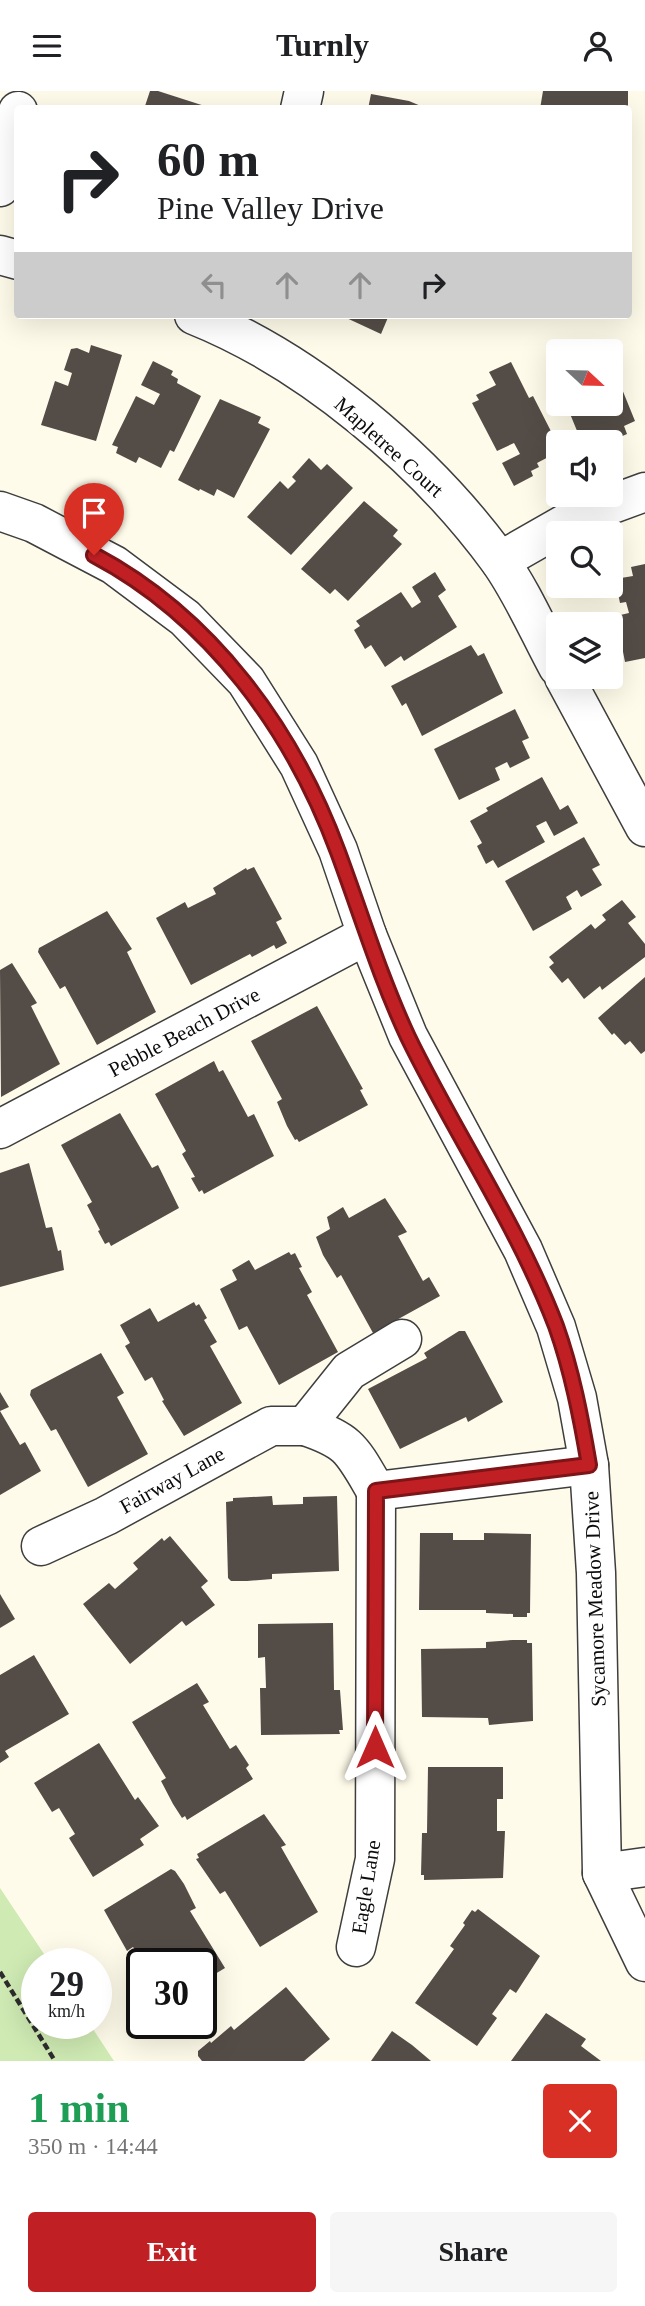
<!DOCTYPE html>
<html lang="en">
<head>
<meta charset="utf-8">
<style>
  body { margin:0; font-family:"Times New Roman",serif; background:#f6f6f6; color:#202124; height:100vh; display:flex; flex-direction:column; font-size:26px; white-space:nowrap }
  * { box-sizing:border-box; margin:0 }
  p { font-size:23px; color:#757577 }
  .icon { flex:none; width:38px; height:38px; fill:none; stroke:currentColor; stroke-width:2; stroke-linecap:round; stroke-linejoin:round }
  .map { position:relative; height:1970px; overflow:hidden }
  .side { display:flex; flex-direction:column; background:#fff; flex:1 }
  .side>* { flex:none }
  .hud { position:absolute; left:14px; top:14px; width:618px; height:214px; border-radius:7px; box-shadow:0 7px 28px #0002; background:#fff; color:#202124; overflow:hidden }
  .needle { width:46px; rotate:112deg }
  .controls { position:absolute; left:546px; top:248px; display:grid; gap:14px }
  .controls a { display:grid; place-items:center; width:77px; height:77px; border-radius:7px; background:#fff; box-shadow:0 7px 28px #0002; font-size:35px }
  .speed { position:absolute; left:21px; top:1857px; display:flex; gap:14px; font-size:35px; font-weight:700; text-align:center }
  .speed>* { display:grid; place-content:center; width:91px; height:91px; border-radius:50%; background:#fff; box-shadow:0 7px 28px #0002; line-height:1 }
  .speed small { font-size:18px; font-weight:400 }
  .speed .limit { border:4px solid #111; border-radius:10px; background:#fff; color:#111 }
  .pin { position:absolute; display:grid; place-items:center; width:60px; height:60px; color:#fff; margin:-72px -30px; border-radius:50% 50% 50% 0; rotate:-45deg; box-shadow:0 0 7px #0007 }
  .pin .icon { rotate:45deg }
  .me { position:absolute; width:77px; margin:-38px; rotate:0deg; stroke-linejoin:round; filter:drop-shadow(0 0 5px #0008) }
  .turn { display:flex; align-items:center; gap:24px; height:147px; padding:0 28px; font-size:32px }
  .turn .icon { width:91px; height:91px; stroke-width:2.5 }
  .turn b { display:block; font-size:49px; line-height:60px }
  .lanes { display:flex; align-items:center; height:66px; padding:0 28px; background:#0003; justify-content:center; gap:35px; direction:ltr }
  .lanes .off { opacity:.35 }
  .round { display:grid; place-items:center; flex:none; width:74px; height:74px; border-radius:7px; background:#f6f6f6 }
  .head { display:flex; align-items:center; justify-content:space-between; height:119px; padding:0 28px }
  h1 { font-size:42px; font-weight:700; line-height:52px; color:#1e9e55 }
  .primary-button { display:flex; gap:14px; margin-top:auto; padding:14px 28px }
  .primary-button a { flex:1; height:80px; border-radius:7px; background:#c01f24; color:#fff; font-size:28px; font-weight:700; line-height:80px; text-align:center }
  .primary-button a+a { background:#f6f6f6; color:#202124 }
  header { display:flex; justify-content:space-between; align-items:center; height:91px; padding:0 28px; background:#fff; font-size:32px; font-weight:700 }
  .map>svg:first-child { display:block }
  .green { fill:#cfeab3 }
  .building { fill:#544d47 }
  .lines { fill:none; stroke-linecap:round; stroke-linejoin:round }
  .minor-casing { stroke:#3e3e3e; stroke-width:41 }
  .path { stroke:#2d2d2d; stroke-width:4.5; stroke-dasharray:7 3.5; stroke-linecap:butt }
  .minor { stroke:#fff; stroke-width:38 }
  .route-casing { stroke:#7d1417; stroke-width:18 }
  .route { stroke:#c01f24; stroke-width:12 }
  .labels { text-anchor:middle; stroke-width:7; stroke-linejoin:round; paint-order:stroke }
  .street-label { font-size:21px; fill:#0b0b0b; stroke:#fff }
</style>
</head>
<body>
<header><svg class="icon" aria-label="menu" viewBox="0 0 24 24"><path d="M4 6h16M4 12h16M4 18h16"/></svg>Turnly<svg class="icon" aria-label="person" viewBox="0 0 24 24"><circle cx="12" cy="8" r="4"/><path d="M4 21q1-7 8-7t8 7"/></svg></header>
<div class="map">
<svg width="645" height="1970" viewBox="0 0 645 1970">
  <rect width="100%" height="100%" fill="#fffbea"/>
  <polygon class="green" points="0,1797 50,1872 37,1872 37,1932 89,1932 114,1970 0,1970"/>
  <g class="building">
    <polygon points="150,0 158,0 214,18 144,18"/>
    <polygon points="543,0 628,0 628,15 540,18"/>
    <polygon points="371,3 409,10 428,18 368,18"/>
    <polygon points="340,224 389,224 381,243"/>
    <polygon points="91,254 122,264 96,350 41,334 55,290 68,295 72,282 64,279 71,258 77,257 89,262"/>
    <polygon points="558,266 558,293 547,271"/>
    <polygon points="153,270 173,280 171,284 178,288 177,292 201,305 174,361 170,359 161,377 139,366 136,372 116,362 118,356 112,354 136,305 154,314 160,303 141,294"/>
    <polygon points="511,271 529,307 533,305 558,354 558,361 537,372 539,376 531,380 533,385 514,395 502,372 520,363 514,352 497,360 472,312 479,309 476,304 496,294 489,281"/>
    <polygon points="611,271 635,330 624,335 627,343 611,350 582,352 566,313 611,313"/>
    <polygon points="220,308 261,326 258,332 270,338 234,407 217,398 214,405 200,398 199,400 178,389"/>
    <polygon points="309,367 321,379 327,373 353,397 291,464 247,426 280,390 288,398 296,390 292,386"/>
    <polygon points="364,410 398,439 393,445 402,453 348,510 335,498 330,503 301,478"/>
    <polygon points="645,473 645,567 625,571 616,525 629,522 626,511 620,512 615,488 633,485 631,476"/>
    <polygon points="435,481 446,499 438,505 457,536 404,570 401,565 385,576 371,554 365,558 354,539 360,535 356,530 401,501 412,517 421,511 412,496"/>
    <polygon points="471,554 478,565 484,562 503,602 422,645 406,612 402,615 391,595"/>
    <polygon points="515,618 529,647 522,650 530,667 510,677 507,671 495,677 500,689 459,709 434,658"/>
    <polygon points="542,686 560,719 568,714 578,732 554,745 546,730 536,735 545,751 498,777 493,769 486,773 477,755 482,752 470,730 488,720 486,717"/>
    <polygon points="584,746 600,774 592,778 602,794 581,806 577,799 566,806 572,818 533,840 505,790"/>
    <polygon points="254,776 282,828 276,831 287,852 276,858 274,854 252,866 250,863 191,894 156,827 185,811 188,817 216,803 213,797 246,777 247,779"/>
    <polygon points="622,809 636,826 628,832 645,853 645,866 602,899 600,895 584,908 568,887 562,892 549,876 554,872 549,866 591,833 595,838 606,829 602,824"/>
    <polygon points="107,820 132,858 127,861 156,921 97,954 65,895 60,898 38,861 39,857"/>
    <polygon points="12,872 37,912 31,915 60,973 1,1006 0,879"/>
    <polygon points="645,886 645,960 641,963 630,950 625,954 614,942 612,944 598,927"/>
    <polygon points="317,915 363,998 360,999 368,1014 299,1051 297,1048 295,1049 287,1035 277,1011 282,1008 251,950"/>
    <polygon points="214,970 219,981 223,979 248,1026 254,1023 274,1065 204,1103 202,1099 199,1101 191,1087 195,1086 182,1063 186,1060 155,1003"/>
    <polygon points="120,1022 152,1077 158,1074 179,1117 111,1155 109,1151 105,1153 98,1140 100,1139 87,1114 92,1111 61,1054"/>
    <polygon points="29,1072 46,1137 52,1136 58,1160 61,1159 64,1179 0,1196 0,1082"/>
    <polygon points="385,1107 407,1141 398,1145 423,1190 429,1186 440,1205 373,1242 341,1184 337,1187 323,1164 316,1146 330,1138 327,1126 343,1116 349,1127"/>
    <polygon points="289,1161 291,1164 295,1162 302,1176 299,1177 312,1201 307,1204 338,1261 279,1294 247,1235 239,1239 220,1198 237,1189 232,1179 249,1169 255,1179"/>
    <polygon points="194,1211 196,1215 199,1213 207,1227 204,1229 217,1251 210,1255 242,1312 184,1345 162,1310 164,1309 152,1286 145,1290 125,1255 130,1252 120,1234 150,1217 158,1231"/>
    <polygon points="459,1240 465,1240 503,1311 468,1331 466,1326 400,1358 368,1298 427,1267 424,1262"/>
    <polygon points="101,1262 124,1302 117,1306 148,1363 88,1396 56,1338 51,1340 30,1304 31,1299"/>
    <polygon points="0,1301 9,1316 0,1320 20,1354 25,1351 41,1380 0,1404"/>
    <polygon points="272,1405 273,1414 303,1413 303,1406 337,1405 339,1480 272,1483 272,1488 247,1490 231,1490 228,1487 226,1411 233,1410 233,1407"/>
    <polygon points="420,1442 453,1442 453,1449 484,1449 484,1442 531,1443 530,1522 527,1522 527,1526 513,1526 513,1523 486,1522 486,1519 419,1519"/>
    <polygon points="170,1445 208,1490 201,1496 215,1514 186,1535 182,1530 130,1573 83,1513 109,1492 115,1498 138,1478 133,1472 162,1447 164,1450"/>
    <polygon points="0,1503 15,1528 0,1537"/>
    <polygon points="333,1532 334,1599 340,1599 343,1639 339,1639 340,1643 261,1644 260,1597 266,1597 265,1566 258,1567 258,1533"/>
    <polygon points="513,1549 527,1549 527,1552 532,1552 533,1630 489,1634 488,1627 422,1626 421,1558 486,1557 486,1551"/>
    <polygon points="34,1564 69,1623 5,1660 9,1666 0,1672 0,1584"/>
    <polygon points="197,1592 209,1611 203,1614 230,1658 236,1654 249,1674 246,1677 253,1688 187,1729 185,1725 182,1727 173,1713 161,1690 166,1687 132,1631"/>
    <polygon points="99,1652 135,1709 138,1706 159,1735 140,1748 144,1754 93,1786 69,1747 75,1743 59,1717 52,1721 34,1692"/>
    <polygon points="428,1676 503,1676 503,1708 497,1708 497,1740 505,1740 503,1787 424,1789 424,1784 421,1784 422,1742 427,1742"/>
    <polygon points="264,1723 286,1754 281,1756 318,1821 260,1856 225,1800 220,1803 196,1768 199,1767 197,1763"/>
    <polygon points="171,1778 175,1780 184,1793 196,1817 190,1820 225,1877 205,1889 201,1889 201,1872 143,1872 133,1856 127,1860 104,1819"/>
    <polygon points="478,1818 540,1865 516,1902 510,1898 492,1923 497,1927 477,1955 415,1912 454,1858 450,1855 465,1834 463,1832 472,1819 475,1821"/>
    <polygon points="286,1896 330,1948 304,1970 202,1970 198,1965 198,1960 210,1950 211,1952 231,1935 234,1939"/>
    <polygon points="546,1922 586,1948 581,1955 601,1970 511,1970"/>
    <polygon points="392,1940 412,1954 431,1970 371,1970"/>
  </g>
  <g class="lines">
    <defs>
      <g id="minor">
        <polyline points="300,18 304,0"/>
        <polyline points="0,96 15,48 18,20"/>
        <polyline points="0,164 18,169"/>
        <path d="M194,224C309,270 426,369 499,469C522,501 539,541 558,576"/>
        <polyline points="0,420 34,432 114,474 185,527 246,590 299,674 338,759 367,844 408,945 523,1159 556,1236 577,1307 589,1374 596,1482 602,1782 645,1871"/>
        <polyline points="500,470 577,426 645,401"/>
        <polyline points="564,586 645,736"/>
        <polyline points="0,1038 367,844"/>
        <path d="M402,1248L349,1280L305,1335C350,1350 352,1359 376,1400L589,1374"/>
        <polyline points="41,1455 106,1425 271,1335 305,1335"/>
        <polyline points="602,1782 645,1776"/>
        <polyline points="356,1856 375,1768 376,1400"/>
      </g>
    </defs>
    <use href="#minor" class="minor-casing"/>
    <polyline class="path" points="0,1881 55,1970"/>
    <use href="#minor" class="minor"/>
  </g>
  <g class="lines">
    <defs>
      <path id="route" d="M94,464C211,526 293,639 338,761C361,823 380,886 408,946C455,1043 517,1133 556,1235C572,1280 581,1327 589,1374L376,1400L375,1656"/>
    </defs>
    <use href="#route" class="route-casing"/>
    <use href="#route" class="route"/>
  </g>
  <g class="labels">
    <g class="street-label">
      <text transform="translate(389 356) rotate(42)" y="7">Mapletree Court</text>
      <text transform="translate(184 941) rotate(-28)" y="7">Pebble Beach Drive</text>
      <text transform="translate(172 1389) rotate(-29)" y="7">Fairway Lane</text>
      <text transform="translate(595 1508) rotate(-92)" y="7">Sycamore Meadow Drive</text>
      <text transform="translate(366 1796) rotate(-81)" y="7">Eagle Lane</text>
    </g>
  </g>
</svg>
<div class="controls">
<a><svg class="needle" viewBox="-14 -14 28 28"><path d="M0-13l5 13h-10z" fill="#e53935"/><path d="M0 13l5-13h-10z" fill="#757577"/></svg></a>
<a><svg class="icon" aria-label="sound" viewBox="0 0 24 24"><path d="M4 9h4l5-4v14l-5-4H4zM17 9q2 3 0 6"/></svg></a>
<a><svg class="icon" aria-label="search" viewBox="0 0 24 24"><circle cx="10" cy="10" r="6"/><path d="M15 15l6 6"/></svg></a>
<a><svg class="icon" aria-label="layers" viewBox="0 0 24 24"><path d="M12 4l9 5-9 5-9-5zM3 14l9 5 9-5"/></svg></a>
</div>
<div class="speed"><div>29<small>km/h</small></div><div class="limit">30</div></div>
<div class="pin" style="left:94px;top:464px;background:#d93025"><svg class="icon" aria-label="arrive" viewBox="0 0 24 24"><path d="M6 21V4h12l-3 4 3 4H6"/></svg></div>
<svg class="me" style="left:375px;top:1656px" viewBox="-20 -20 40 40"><path d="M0-17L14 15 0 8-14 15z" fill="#c01f24" stroke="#fff" stroke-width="4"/></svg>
<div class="hud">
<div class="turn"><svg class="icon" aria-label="right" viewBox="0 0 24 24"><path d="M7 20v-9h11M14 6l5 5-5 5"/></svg><div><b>60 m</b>Pine Valley Drive</div></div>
<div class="lanes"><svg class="icon off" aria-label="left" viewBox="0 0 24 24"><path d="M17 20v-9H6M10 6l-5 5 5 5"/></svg><svg class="icon off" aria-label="ahead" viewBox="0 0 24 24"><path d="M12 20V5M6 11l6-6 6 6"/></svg><svg class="icon off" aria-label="ahead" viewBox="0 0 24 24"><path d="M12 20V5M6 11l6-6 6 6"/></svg><svg class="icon" aria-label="right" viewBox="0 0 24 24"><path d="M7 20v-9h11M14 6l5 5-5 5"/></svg></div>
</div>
</div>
<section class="side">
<div class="head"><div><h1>1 min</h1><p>350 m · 14:44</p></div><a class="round" style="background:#d93025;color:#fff"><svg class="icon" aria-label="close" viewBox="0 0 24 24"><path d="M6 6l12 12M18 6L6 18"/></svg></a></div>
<div class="primary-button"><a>Exit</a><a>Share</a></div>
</section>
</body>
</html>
